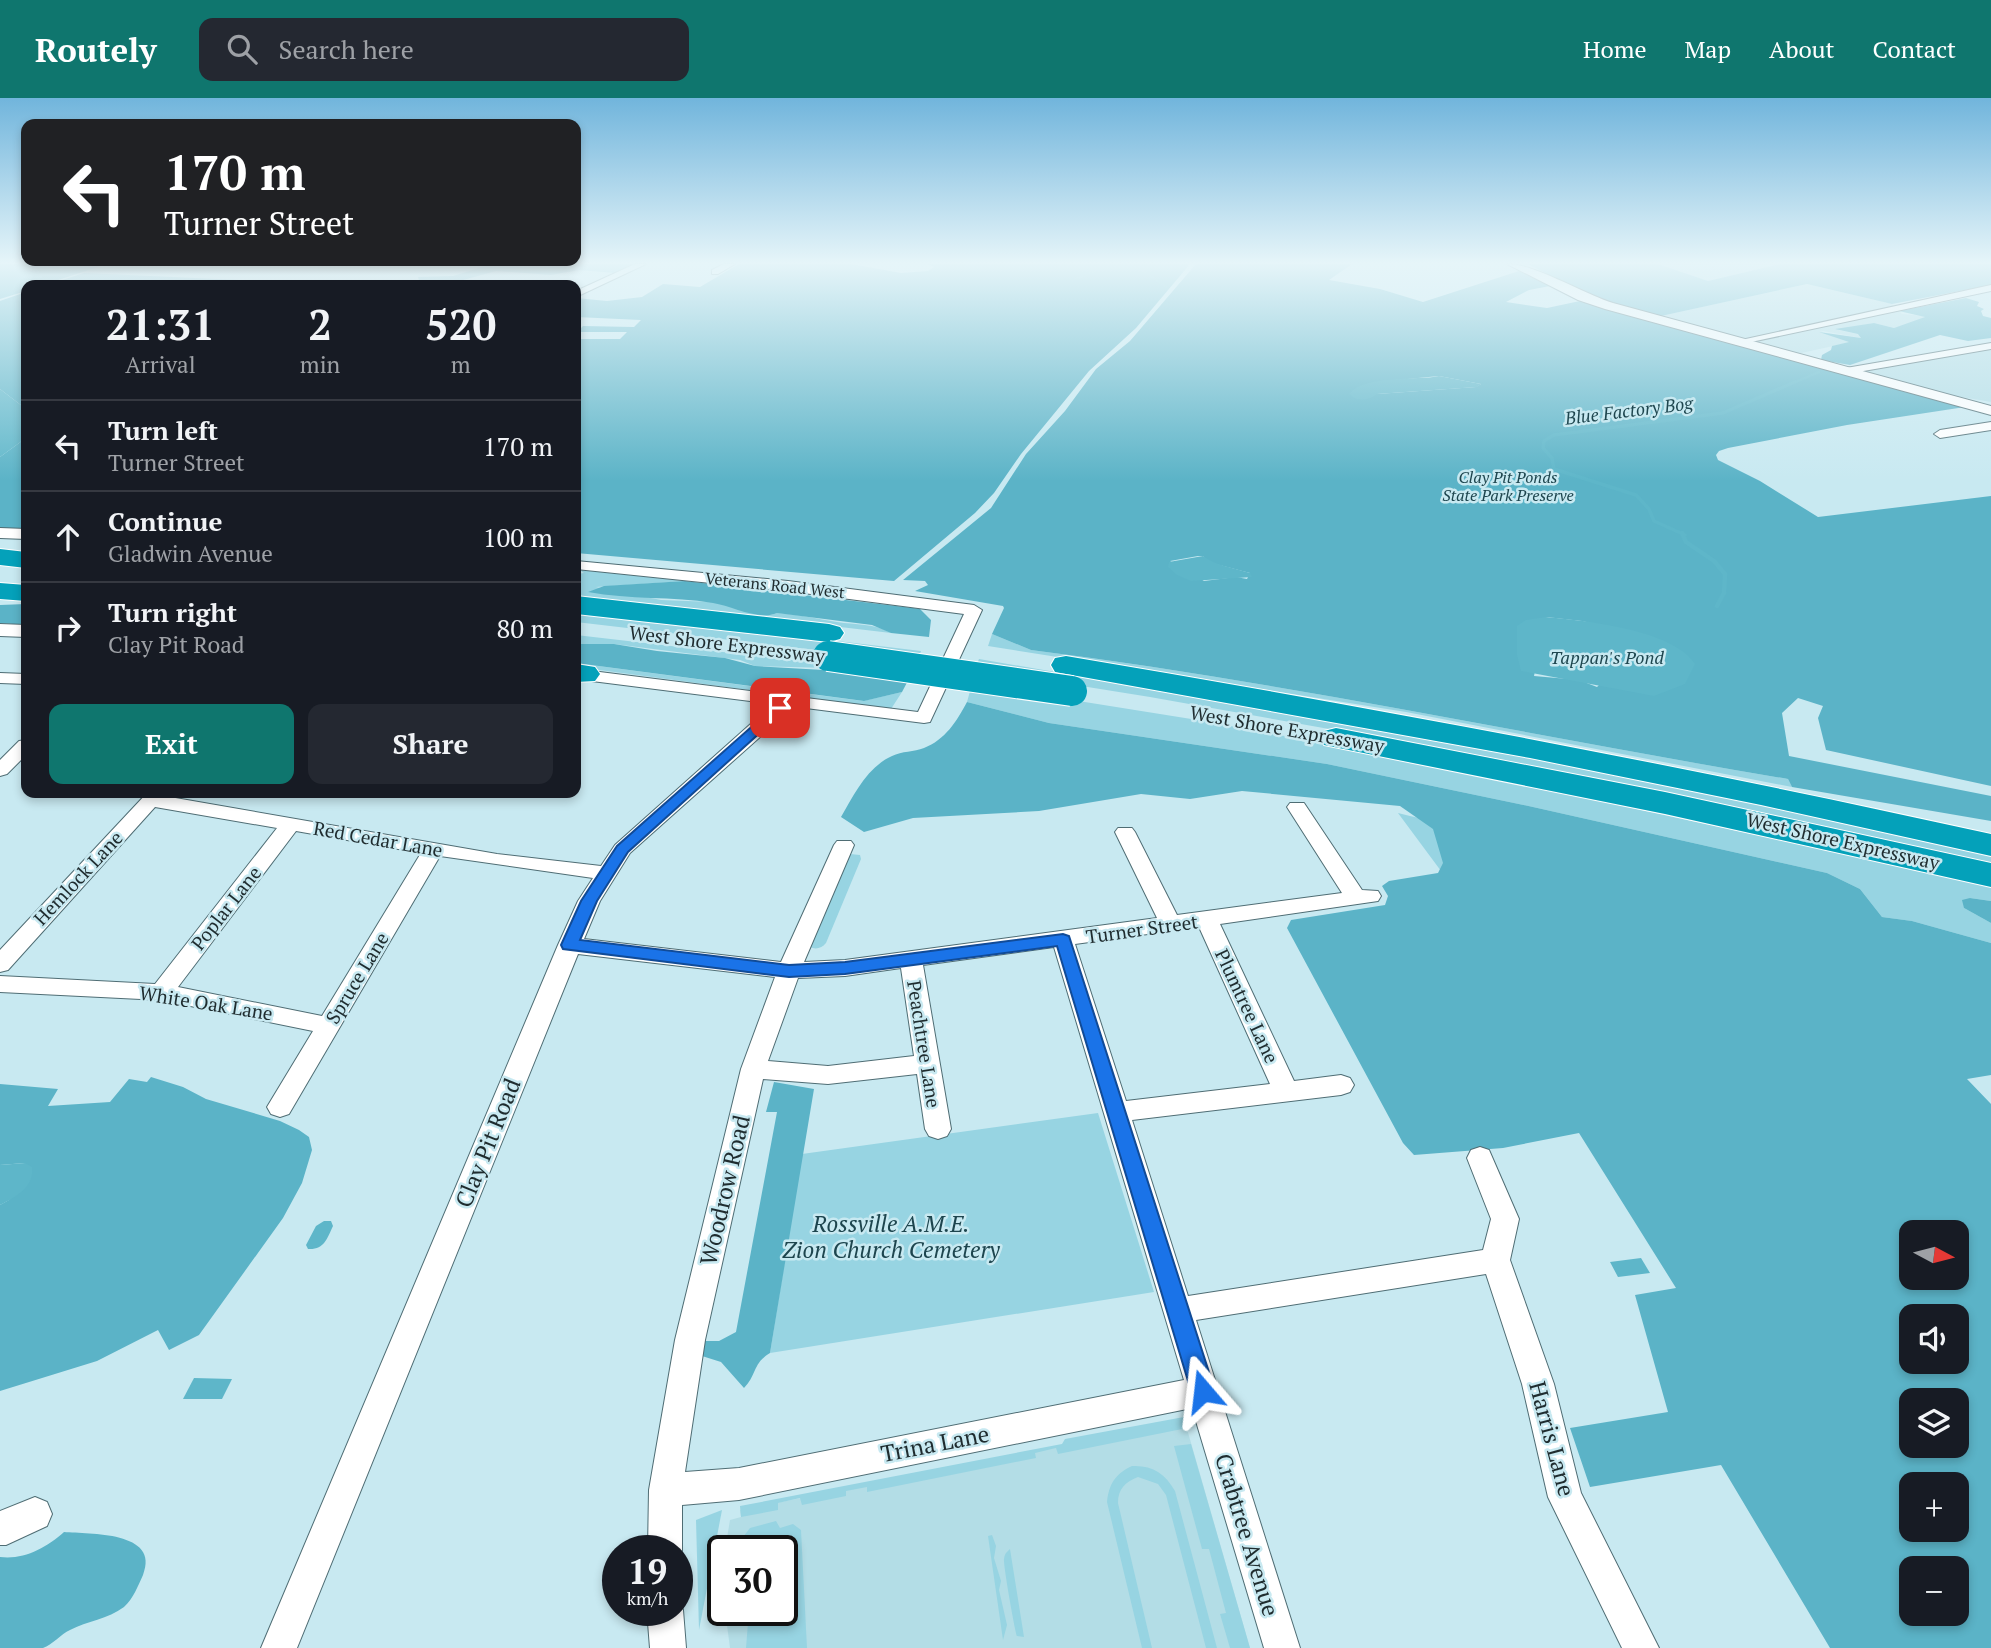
<!DOCTYPE html>
<html lang="en">
<head>
<meta charset="utf-8">
<style>
  body { margin:0; font-family:"PT Serif",serif; background:#242831; color:#f1f3f6; height:100vh; display:flex; flex-direction:column; font-size:26px; white-space:nowrap }
  * { box-sizing:border-box; margin:0 }
  p { font-size:23px; color:#9ea1a6 }
  .icon { flex:none; width:38px; height:38px; fill:none; stroke:currentColor; stroke-width:2; stroke-linecap:round; stroke-linejoin:round }
  .map { position:relative; flex:1; overflow:hidden }
  .sheet { position:absolute; left:21px; top:182px; width:560px; height:518px; display:flex; flex-direction:column; background:#171b24; border-radius:14px; box-shadow:0 4px 10px #0003 }
  .sheet>* { flex:none }
  .banner { position:absolute; left:21px; top:21px; width:560px; height:147px; border-radius:14px; box-shadow:0 4px 10px #0003; background:#202124; color:#fff; overflow:hidden }
  .needle { width:46px; rotate:97deg }
  .controls { position:absolute; left:1899px; top:1122px; display:grid; gap:14px }
  .controls a { display:grid; place-items:center; width:70px; height:70px; border-radius:14px; background:#171b24; box-shadow:0 4px 10px #0003; font-size:35px }
  .speed { position:absolute; left:602px; top:1437px; display:flex; gap:14px; font-size:35px; font-weight:700; text-align:center }
  .speed>* { display:grid; place-content:center; width:91px; height:91px; border-radius:50%; background:#171b24; box-shadow:0 4px 10px #0003; line-height:1 }
  .speed small { font-size:18px; font-weight:400 }
  .speed .limit { border:4px solid #111; border-radius:10px; background:#fff; color:#111 }
  .pin { position:absolute; display:grid; place-items:center; width:60px; height:60px; color:#fff; margin:-30px; border-radius:14px; box-shadow:0 4px 10px #0006 }
  .me { position:absolute; width:77px; margin:-38px; rotate:343deg; stroke-linejoin:round; filter:drop-shadow(0 0 5px #0008) }
  .turn { display:flex; align-items:center; gap:24px; height:147px; padding:0 28px; font-size:32px }
  .turn .icon { width:91px; height:91px; stroke-width:2.5 }
  .turn b { display:block; font-size:49px; line-height:60px }
  .eta { display:flex; justify-content:space-evenly; align-items:center; height:119px; text-align:center }
  .eta b { font-size:42px; font-weight:600; line-height:49px }
  .action { display:flex; gap:14px; margin-top:auto; padding:14px 28px }
  .action a { flex:1; height:80px; border-radius:14px; background:#0f766e; color:#fff; font-size:28px; font-weight:600; line-height:80px; text-align:center }
  .action a+a { background:#242831; color:#f1f3f6 }
  ul { padding:0; list-style:none }
  li { display:flex; align-items:center; gap:21px; height:91px; padding:0 28px; border-top:2px solid #363941 }
  li div { flex:1 }
  li b { display:block; font-size:26px }
  li em { font-style:normal }
  header { display:flex; align-items:center; gap:42px; box-sizing:border-box; height:98px; padding:0 35px; background:#0f766e; color:#fff }
  header strong { font-size:33px }
  nav { display:flex; gap:38px; margin-inline-start:auto; font-size:24px }
  .search { width:490px; height:63px; background:#242831; display:flex; align-items:center; gap:18px; box-sizing:border-box; padding:0 24px; border-radius:14px; color:#9ea1a6; font-size:26px }
  .map>svg:first-child { display:block }
  .built { fill:#b3dde6 }
  .green { fill:#97d4e2 }
  .forest { fill:#5bb3c7; fill-rule:evenodd }
  .water { fill:#5eb6c9 }
  .lines { fill:none; stroke-linecap:round; stroke-linejoin:round }
  .stream-far2 { stroke:#5eb6c9; stroke-width:2.5 }
  .stream-far1 { stroke:#5eb6c9; stroke-width:3.5 }
  .stream { stroke:#5eb6c9; stroke-width:4.5 }
  .minor-casing { stroke:#4f6d74; stroke-width:2 }
  .tertiary-casing { stroke:#4f6d74; stroke-width:2 }
  .motorway-casing { stroke:#fff; stroke-width:2 }
  .minor { fill:#fff; fill-rule:evenodd }
  .tertiary { fill:#fff; fill-rule:evenodd }
  .motorway { fill:#04a1ba; fill-rule:evenodd }
  .motorway-bridge-casing { stroke:#fff; stroke-width:32; stroke-linecap:butt }
  .motorway-bridge { stroke:#04a1ba; stroke-width:30 }
  .route { fill:#1a73e8; stroke:#114b97; stroke-width:2 }
  .labels { text-anchor:middle; stroke-width:5; stroke-linejoin:round; paint-order:stroke }
  .far-park-label { font-size:16px; font-style:italic; fill:#1d454e; stroke:#c8e9f1 }
  .far-street-label { font-size:16px; fill:#1f2c2f; stroke:#c8e9f1 }
  .far-water-label { font-size:18px; font-style:italic; fill:#1e464f; stroke:#c8e9f1 }
  .street-label { font-size:19px; fill:#1f2c2f; stroke:#c8e9f1 }
  .near-street-label { font-size:23px; fill:#1f2c2f; stroke:#c8e9f1 }
  .near-park-label { font-size:23px; font-style:italic; fill:#1d454e; stroke:#c8e9f1 }
</style>
</head>
<body>
<header>
<strong>Routely</strong>
<div class="search"><svg class="icon" aria-label="search" viewBox="0 0 24 24"><circle cx="10" cy="10" r="6"/><path d="M15 15l6 6"/></svg>Search here</div>
<nav><a>Home</a><a>Map</a><a>About</a><a>Contact</a></nav>
</header>
<div class="map">
<svg width="1991" height="1550" viewBox="0 0 1991 1550">
  <rect width="100%" height="100%" fill="#c8e9f1"/>
  <g class="built">
    <polygon points="1658,166 1780,166 1708,183"/>
    <polygon points="1807,186 1892,206 1902,216 1925,218 1922,222 1894,230 1874,225 1838,232 1858,236 1862,238 1861,240 1823,233 1820,234 1851,244 1797,256 1661,218"/>
    <polygon points="1991,245 1991,304 1950,297 1851,270"/>
    <polygon points="1185,1324 1250,1550 730,1550 725,1512 782,1512 782,1452 725,1452 730,1422 741,1419 740,1412"/>
  </g>
  <g class="green">
    <path d="M580,472L685,483L596,489L661,502L713,504L771,517L777,515C797,516 817,521 837,524C855,527 875,525 891,535L576,498V476L584,475Z"/>
    <polygon points="576,512 921,553 917,564 576,524"/>
    <path d="M992,536L1031,552C1285,584 1536,639 1788,681L1792,689L1406,614L988,548Z"/>
    <polygon points="576,537 869,571 755,568 740,562 614,546 576,546"/>
    <polygon points="979,561 1481,647 1991,755 1991,770 1408,645 1150,599 975,571"/>
    <polygon points="576,565 863,603 902,594 891,611 592,571 576,568"/>
    <polygon points="972,586 1210,624 1397,659 1991,788 1991,803 1970,800 1964,810 1991,825 1991,845 1912,823 1882,819 1860,791 1827,775 1533,709 1327,666 1049,625 967,604"/>
    <polygon points="1398,715 1410,718 1580,755 1441,773"/>
    <path d="M850,756L860,757L861,761L826,845C822,850 816,852 810,849Z"/>
    <polygon points="1098,1015 1154,1194 770,1255 802,1056"/>
    <polygon points="1184,1319 1187,1330 1058,1356 1056,1350 1035,1355 1036,1360 867,1394 867,1389 846,1393 846,1398 802,1407 800,1400 778,1405 778,1412 741,1419 740,1408 1062,1346 1065,1341"/>
    <polygon points="1191,1346 1250,1550 1230,1550 1220,1516 1226,1515 1209,1451 1202,1451 1174,1348"/>
    <path d="M1132,1368C1152,1367 1165,1375 1175,1393L1217,1550H1206L1166,1397L1158,1386L1138,1379C1125,1384 1118,1391 1118,1405L1152,1550H1142L1107,1404C1109,1386 1115,1376 1132,1368Z"/>
    <polygon points="722,1412 699,1532 696,1422"/>
    <polygon points="776,1423 780,1430 793,1426 801,1432 807,1550 746,1550 749,1512 782,1512 782,1452 740,1452 743,1439 750,1430"/>
    <polygon points="992,1437 996,1448 994,1460 1001,1483 999,1492 1007,1527 1003,1542 988,1438"/>
    <path d="M1010,1451L1024,1539L1017,1538C1015,1533 1003,1466 1004,1461C1005,1455 1006,1455 1010,1451Z"/>
  </g>
  <g class="forest">
    <polygon points="0,166 107,166 43,187 26,187 26,193 0,201"/>
    <polygon points="492,166 635,166 615,175 579,172 551,177 496,173 445,187 383,187 419,182 418,179 453,178"/>
    <polygon points="739,166 851,166 901,175 928,173 934,169 927,166 1190,166 1136,230 1089,273 1021,356 994,395 975,415 894,483 576,455 576,241 620,241 627,234 577,234 583,228 634,229 641,222 576,219 576,200 607,203 642,199 663,186 700,189"/>
    <path d="M1196,166H1352L1329,182L1380,191L1423,204L1519,173L1550,188L1529,192L1506,204L1547,210L1580,203L1965,309L1847,327L1728,350L1719,353L1716,357L1718,362L1760,383L1818,419L1991,398V688L1826,652L1818,620L1823,608L1798,600L1782,615L1789,658L1991,698V723L1792,689L1788,681C1536,639 1285,584 1031,552L992,536L1004,510L1003,508L915,493L928,487L925,483L903,482L991,410L1026,356L1065,313L1096,271L1130,243ZM1439,278L1481,286L1476,289L1377,296L1387,283ZM1198,458H1203L1208,464L1250,475L1247,481L1236,479L1204,483L1170,463ZM1546,519L1582,523L1649,538L1597,589L1579,582L1534,578Z"/>
    <polygon points="1528,166 1658,166 1708,183 1780,166 1991,166 1991,187 1892,206 1807,186 1661,218 1596,202"/>
    <polygon points="84,175 260,183 247,187 47,187"/>
    <polygon points="26,194 26,311 0,291 0,203"/>
    <polygon points="1966,200 1979,204 1977,208 1984,211 1981,213 1983,218 1991,220 1991,240 1968,243 1940,237 1850,267 1821,262 1822,257 1831,252 1832,248 1849,244 1819,234 1861,240 1858,236 1835,231 1874,225 1894,230 1925,219 1899,213"/>
    <polygon points="26,340 26,433 0,433 0,359"/>
    <path d="M685,483L913,510L920,511L931,522L929,539L891,535L872,527L777,515C759,523 732,508 713,505C672,498 630,502 588,494L604,488Z"/>
    <polygon points="26,506 26,527 0,525 0,507"/>
    <polygon points="576,546 614,546 657,553 725,560 755,568 911,577 902,594 864,603 576,565"/>
    <path d="M967,604L1049,625L1327,666L1533,709L1827,775L1860,791L1882,819L1912,823L1991,845V977L1967,981L1991,1006V1550H1830L1721,1367L1590,1389L1570,1330L1668,1314L1635,1197L1676,1190L1579,1035L1503,1050L1414,1057L1403,1045L1287,830L1291,822L1385,807L1388,798L1382,788L1389,783L1438,775L1443,765L1433,731L1400,708L1242,693L1190,701L1141,696L1039,713L913,720L864,734L841,719C854,697 867,669 892,658C902,653 914,654 924,650C945,642 957,623 967,604ZM1911,1134H1956V1180H1911ZM1911,1218H1956V1264H1911ZM1911,1302H1956V1348H1911ZM1911,1386H1956V1432H1911ZM1911,1470H1956V1516H1911Z"/>
    <polygon points="1970,800 1991,803 1991,825 1964,810 1962,802"/>
    <polygon points="151,979 183,989 206,1001 280,1023 299,1032 309,1039 312,1052 302,1085 283,1120 199,1237 169,1252 158,1232 97,1263 0,1293 0,1107 9,1102 25,1065 0,1067 0,986 58,991 48,1008 110,1004 129,981 147,984"/>
    <path d="M774,984L814,991L770,1255C752,1266 757,1277 744,1290L721,1264L702,1258L701,1243H719L736,1234L777,1014H766Z"/>
    <path d="M64,1434C89,1436 161,1433 143,1477C138,1488 133,1501 124,1509C108,1521 87,1523 70,1532C61,1536 52,1547 43,1550C32,1550 12,1550 0,1550V1459C24,1462 46,1450 64,1434Z"/>
  </g>
  <g class="water">
    <path d="M1439,278L1481,286L1477,289L1377,296C1368,303 1357,304 1349,296C1365,276 1418,283 1439,278Z"/>
    <polygon points="0,291 26,311 26,340 0,359"/>
    <path d="M1203,458C1214,467 1234,470 1250,475L1252,479L1191,483L1177,477L1168,469L1169,464Z"/>
    <path d="M1546,519C1586,523 1672,531 1695,566L1685,586L1654,598L1521,573L1517,557V528L1526,522Z"/>
    <path d="M25,1065L32,1069C35,1088 16,1099 0,1107V1067Z"/>
    <path d="M324,1123H331L333,1128C327,1141 324,1152 308,1151L306,1147L316,1128Z"/>
    <polygon points="1641,1160 1650,1175 1618,1179 1610,1164"/>
    <polygon points="194,1280 232,1281 222,1301 183,1301"/>
  </g>
  <g class="lines">
    <g class="stream-far2">
      <polyline points="1126,166 1142,172 1166,189"/>
      <polyline points="1072,183 1110,166"/>
      <polyline points="1791,286 1819,274"/>
    </g>
    <polyline class="stream-far1" points="1685,437 1654,423 1649,411 1636,397 1554,371 1552,360 1543,350 1544,343 1554,337 1723,315 1795,284"/>
    <polyline class="stream" points="1682,435 1686,444 1714,463 1725,476 1724,495 1717,508"/>
    <defs>
      <g id="minor">
        <polygon points="635,166 646,166 576,199 576,193"/>
        <polygon points="724,166 735,166 718,176 712,176 712,172"/>
        <polygon points="1991,187 1991,193 1737,247 1732,244"/>
        <polygon points="1991,245 1991,251 1846,276 1840,273 1846,270"/>
        <polygon points="1991,324 1991,332 1940,340 1934,336 1940,332"/>
        <path d="M576,463L788,483L974,507L982,512L930,624L924,625L790,608L779,622L630,755L600,803L584,841L781,864L834,747L837,743H851L854,747L804,864L845,862L1157,820L1115,734L1118,730H1132L1135,734L1177,817L1342,795L1287,709L1290,705H1304L1362,792L1378,793L1381,798L1378,803L1220,826L1294,983L1341,977L1350,980L1354,987L1350,994L1341,997L1132,1022L1188,1198L1483,1152L1491,1121L1467,1060L1471,1052L1480,1049L1489,1052L1519,1121L1510,1162L1554,1286L1581,1395L1659,1550H1622L1548,1399L1522,1286L1486,1176L1196,1222L1300,1550H1264L1192,1310L739,1402L682,1407V1452L677,1464V1452H648L649,1392L675,1242L741,971L775,879L578,856L297,1550H261L558,847L578,803L593,780L440,758L289,1016L280,1019L271,1016L267,1009L313,933L161,902L0,894V878L155,886L277,730L155,709L8,872L0,874V852L147,695H167L164,698L497,756L601,768L615,747L773,606L576,581V571L918,614L964,516L788,493L576,471ZM296,733L421,755L322,918L178,889ZM1199,829L1270,986L1126,1003L1075,846ZM1054,849L1184,1282L739,1370L685,1374L705,1242L763,981L828,986L917,976L925,1031L929,1038L938,1041L947,1038L951,1031L923,867ZM901,870L914,958L828,968L768,963L798,880L845,878Z"/>
        <polygon points="0,575 26,576 26,586 0,585"/>
        <polygon points="26,642 26,657 7,676 0,678 0,662 19,643"/>
        <polygon points="35,1399 47,1404 52,1416 47,1428 6,1447 0,1447 0,1413"/>
        <polygon points="677,1499 683,1512 686,1550 650,1550 647,1512 677,1512"/>
      </g>
      <g id="tertiary">
        <path d="M1507,166C1533,165 1584,196 1613,205L1991,308V317L1605,211L1578,202Z"/>
        <polygon points="0,430 26,431 26,441 0,440"/>
        <polygon points="0,526 26,527 26,539 0,538"/>
      </g>
      <g id="motorway">
        <polygon points="0,451 26,454 26,470 0,467"/>
        <polygon points="0,485 26,487 26,503 0,501"/>
        <polygon points="576,498 829,526 840,529 844,535 840,541 829,544 576,516"/>
        <path d="M1066,558C1376,610 1684,668 1991,736V758L1761,707L1530,660L1055,574L1051,567L1055,560Z"/>
        <polygon points="576,566 595,569 600,576 595,583 576,584"/>
        <polygon points="1336,630 1665,694 1991,765 1991,789 1665,716 1324,647 1319,640 1324,633"/>
      </g>
    </defs>
    <use href="#minor" class="minor-casing"/>
    <use href="#tertiary" class="tertiary-casing"/>
    <use href="#motorway" class="motorway-casing"/>
    <use href="#minor" class="minor"/>
    <use href="#tertiary" class="tertiary"/>
    <use href="#motorway" class="motorway"/>
    <defs>
      <polyline id="motorway-bridge" points="828,558 1072,593"/>
    </defs>
    <use href="#motorway-bridge" class="motorway-bridge-casing"/>
    <use href="#motorway-bridge" class="motorway-bridge"/>
  </g>
  <linearGradient id="sky" x2="0" y2="1"><stop stop-color="#71b5dc"/><stop offset="0.43" stop-color="#e6f5f9"/><stop offset="1" stop-color="#e6f5f9" stop-opacity="0"/></linearGradient>
  <rect width="1991" height="383" fill="url(#sky)"/>
  <polygon class="route" points="780,606 784,608 784,613 628,754 597,803 580,842 789,867 845,864 1063,836 1069,838 1215,1293 1211,1301 1203,1304 1194,1301 1191,1293 1057,848 845,876 789,879 563,851 561,847 581,803 617,748 775,608"/>
  <g class="labels">
    <g class="far-park-label">
      <text x="1508" y="385">Clay Pit Ponds<tspan x="1508" dy="18">State Park Preserve</tspan></text>
    </g>
    <g class="far-street-label">
      <text transform="translate(775 487) rotate(6)" y="6">Veterans Road West</text>
    </g>
    <g class="far-water-label">
      <text transform="translate(1629 313) rotate(-7)" y="6">Blue Factory Bog</text>
      <text x="1607" y="566">Tappan's Pond</text>
    </g>
    <g class="street-label">
      <text transform="translate(727 546) rotate(7)" y="7">West Shore Expressway</text>
      <text transform="translate(1287 631) rotate(10)" y="7">West Shore Expressway</text>
      <text transform="translate(378 741) rotate(10)" y="7">Red Cedar Lane</text>
      <text transform="translate(1843 743) rotate(13)" y="7">West Shore Expressway</text>
      <text transform="translate(78 780) rotate(-47)" y="7">Hemlock Lane</text>
      <text transform="translate(226 810) rotate(-52)" y="7">Poplar Lane</text>
      <text transform="translate(1142 831) rotate(-8)" y="7">Turner Street</text>
      <text transform="translate(357 880) rotate(-59)" y="7">Spruce Lane</text>
      <text transform="translate(206 905) rotate(9)" y="7">White Oak Lane</text>
      <text transform="translate(1247 908) rotate(65)" y="7">Plumtree Lane</text>
      <text transform="translate(924 946) rotate(81)" y="7">Peachtree Lane</text>
    </g>
    <g class="near-street-label">
      <text transform="translate(488 1045) rotate(-68)" y="8">Clay Pit Road</text>
      <text transform="translate(725 1092) rotate(-77)" y="8">Woodrow Road</text>
      <text transform="translate(1552 1341) rotate(75)" y="8">Harris Lane</text>
      <text transform="translate(935 1346) rotate(-11)" y="8">Trina Lane</text>
      <text transform="translate(1247 1437) rotate(73)" y="8">Crabtree Avenue</text>
    </g>
    <g class="near-park-label">
      <text x="891" y="1134">Rossville A.M.E.<tspan x="891" dy="26">Zion Church Cemetery</tspan></text>
    </g>
  </g>
</svg>
<div class="controls">
<a><svg class="needle" viewBox="-14 -14 28 28"><path d="M0-13l5 13h-10z" fill="#e53935"/><path d="M0 13l5-13h-10z" fill="#9ea1a6"/></svg></a>
<a><svg class="icon" aria-label="sound" viewBox="0 0 24 24"><path d="M4 9h4l5-4v14l-5-4H4zM17 9q2 3 0 6"/></svg></a>
<a><svg class="icon" aria-label="layers" viewBox="0 0 24 24"><path d="M12 4l9 5-9 5-9-5zM3 14l9 5 9-5"/></svg></a>
<a>+</a>
<a>−</a>
</div>
<div class="speed"><div>19<small>km/h</small></div><div class="limit">30</div></div>
<div class="pin" style="left:780px;top:610px;background:#d93025"><svg class="icon" aria-label="arrive" viewBox="0 0 24 24"><path d="M6 21V4h12l-3 4 3 4H6"/></svg></div>
<svg class="me" style="left:1203px;top:1293px" viewBox="-20 -20 40 40"><path d="M0-17L14 15 0 8-14 15z" fill="#1a73e8" stroke="#fff" stroke-width="4"/></svg>
<div class="banner">
<div class="turn"><svg class="icon" aria-label="left" viewBox="0 0 24 24"><path d="M17 20v-9H6M10 6l-5 5 5 5"/></svg><div><b>170 m</b>Turner Street</div></div>
</div>
<section class="sheet">
<div class="eta">
<div><b>21:31</b><p>Arrival</p></div>
<div><b>2</b><p>min</p></div>
<div><b>520</b><p>m</p></div>
</div>
<ul>
<li><svg class="icon" aria-label="left" viewBox="0 0 24 24"><path d="M17 20v-9H6M10 6l-5 5 5 5"/></svg><div><b>Turn left</b><p>Turner Street</p></div><em>170 m</em></li>
<li><svg class="icon" aria-label="ahead" viewBox="0 0 24 24"><path d="M12 20V5M6 11l6-6 6 6"/></svg><div><b>Continue</b><p>Gladwin Avenue</p></div><em>100 m</em></li>
<li><svg class="icon" aria-label="right" viewBox="0 0 24 24"><path d="M7 20v-9h11M14 6l5 5-5 5"/></svg><div><b>Turn right</b><p>Clay Pit Road</p></div><em>80 m</em></li>
</ul>
<div class="action"><a>Exit</a><a>Share</a></div>
</section>
</div>
</body>
</html>
